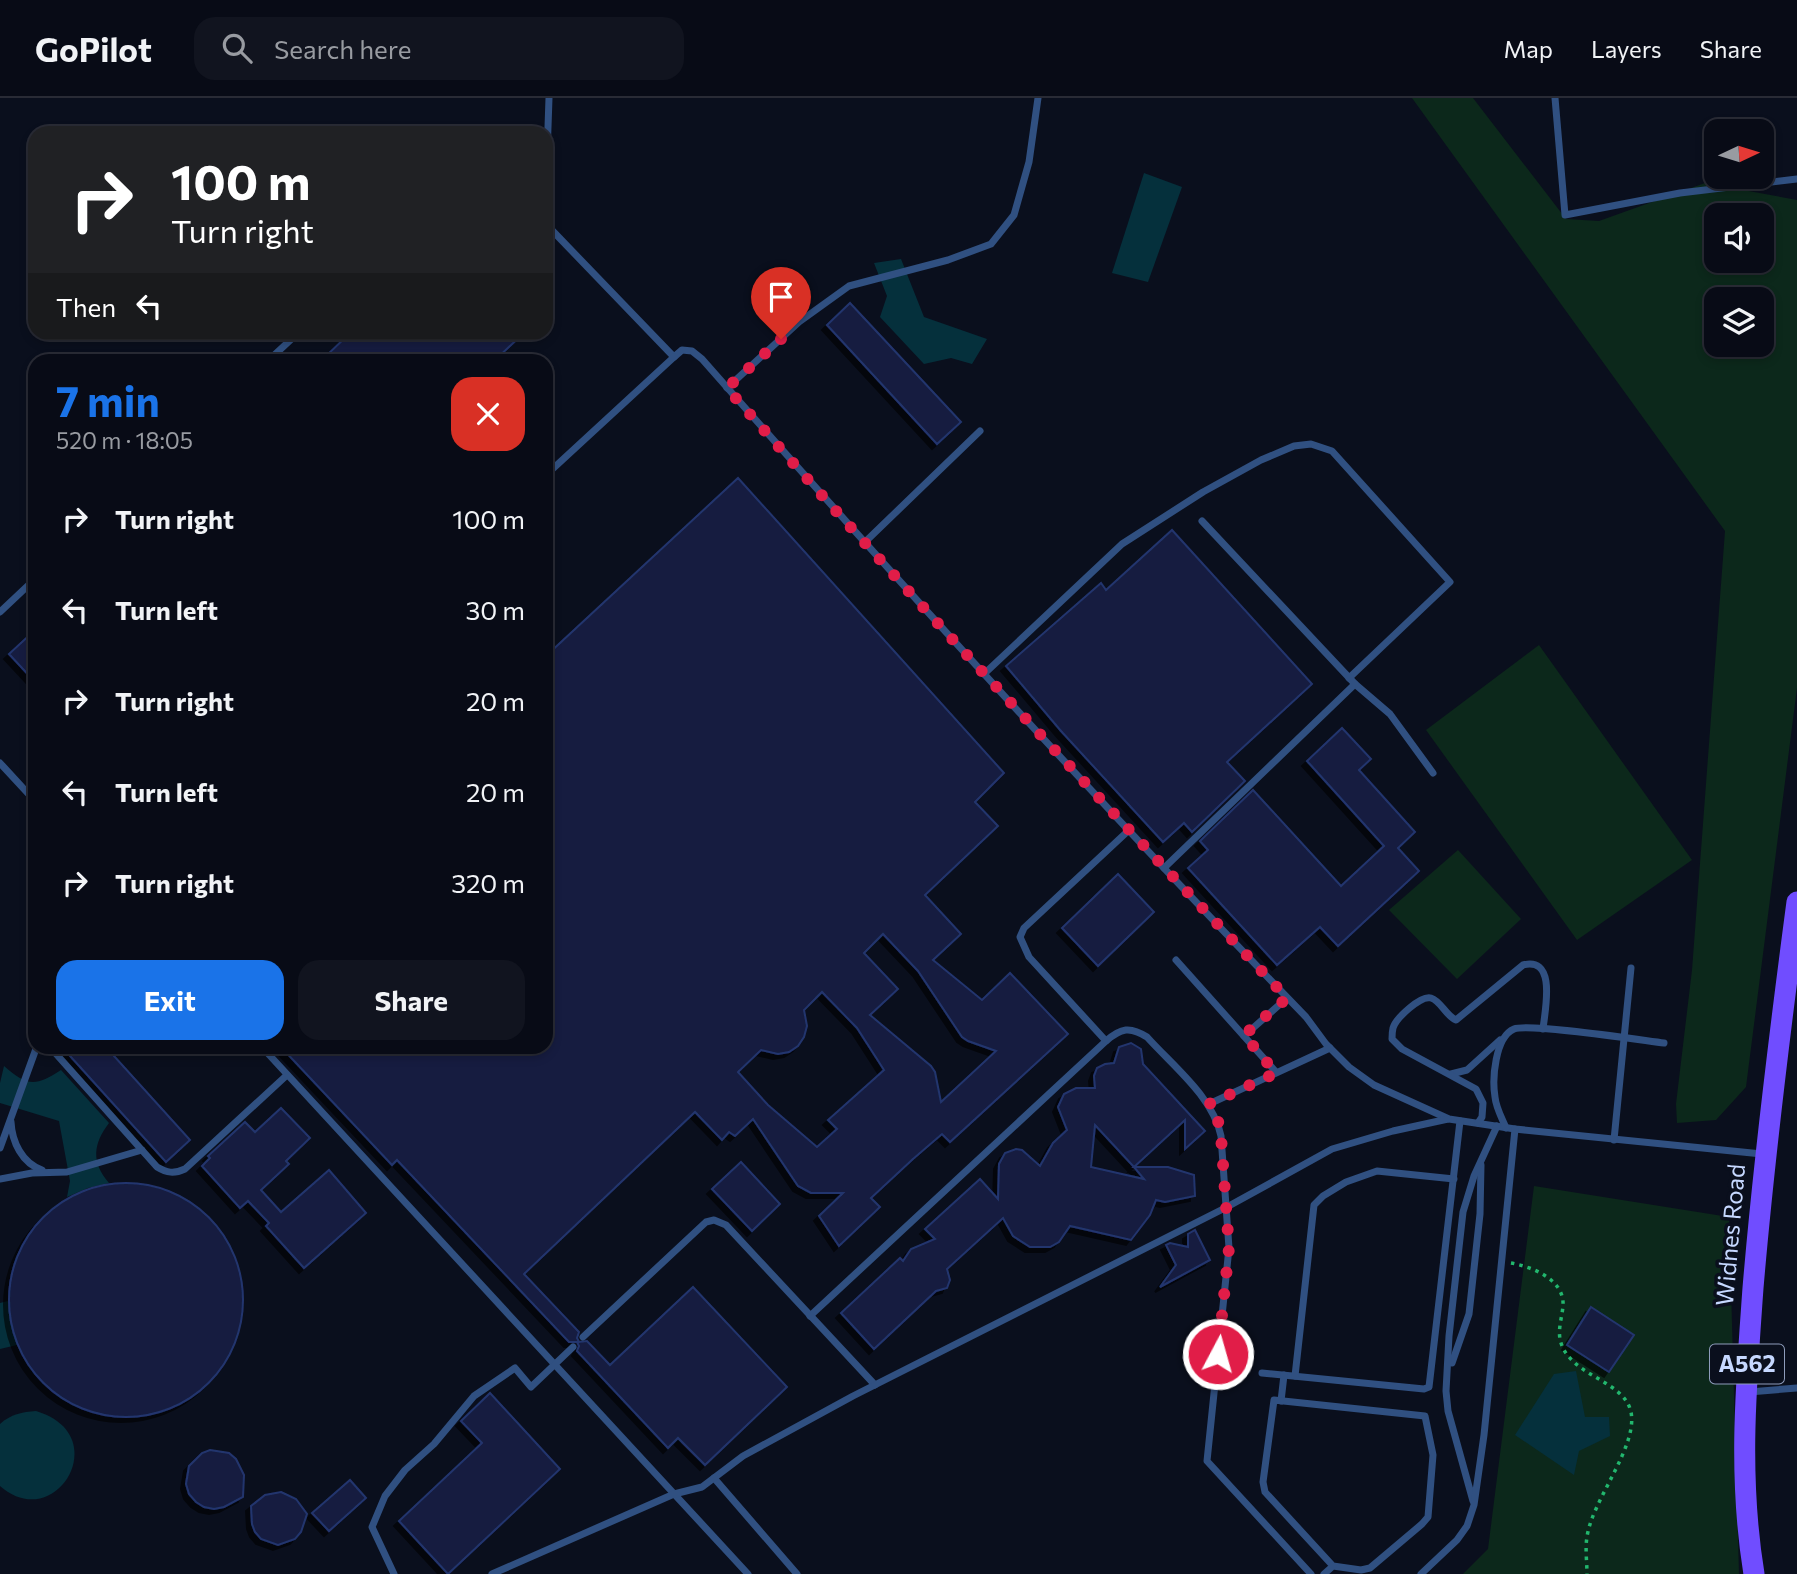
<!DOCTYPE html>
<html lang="en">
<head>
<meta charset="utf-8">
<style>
  body { margin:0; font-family:Commissioner,sans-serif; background:#11141f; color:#f1f3f6; height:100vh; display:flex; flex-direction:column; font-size:26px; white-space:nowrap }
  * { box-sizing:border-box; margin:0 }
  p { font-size:23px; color:#989ba1 }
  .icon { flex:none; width:38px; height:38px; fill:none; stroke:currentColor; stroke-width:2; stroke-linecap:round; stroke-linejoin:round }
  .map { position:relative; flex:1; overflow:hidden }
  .sheet { position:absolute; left:28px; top:256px; width:525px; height:700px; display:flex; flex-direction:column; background:#080b16; border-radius:21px; box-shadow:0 4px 10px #0003,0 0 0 2px #292b35 }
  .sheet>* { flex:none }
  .top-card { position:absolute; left:28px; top:28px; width:525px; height:214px; border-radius:21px; box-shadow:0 4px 10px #0003,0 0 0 2px #292b35; background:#202124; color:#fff; overflow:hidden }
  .needle { width:46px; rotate:86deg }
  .buttons { position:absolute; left:1704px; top:21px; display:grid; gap:14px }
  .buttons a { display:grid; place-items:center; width:70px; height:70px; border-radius:14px; background:#080b16; box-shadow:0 4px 10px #0003,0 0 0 2px #292b35; font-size:35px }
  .pin { position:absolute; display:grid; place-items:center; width:60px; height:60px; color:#fff; margin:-72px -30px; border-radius:50% 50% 50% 0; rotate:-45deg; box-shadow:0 0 7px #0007 }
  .pin .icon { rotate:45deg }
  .me { position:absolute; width:77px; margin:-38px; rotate:6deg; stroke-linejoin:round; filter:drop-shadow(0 0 5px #0008) }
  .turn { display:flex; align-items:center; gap:24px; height:147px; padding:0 28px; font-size:32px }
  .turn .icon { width:91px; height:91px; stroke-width:2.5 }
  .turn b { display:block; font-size:49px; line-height:60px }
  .then { display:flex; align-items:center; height:66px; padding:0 28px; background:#0003; gap:14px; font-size:26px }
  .round { display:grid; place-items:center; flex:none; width:74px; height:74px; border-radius:21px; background:#11141f }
  .overview { display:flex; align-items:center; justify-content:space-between; height:119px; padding:0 28px }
  h1 { font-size:42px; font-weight:700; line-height:52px; color:#1a73e8 }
  .cta { display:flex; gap:14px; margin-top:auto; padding:14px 28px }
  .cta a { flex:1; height:80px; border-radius:21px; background:#1a73e8; color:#fff; font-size:28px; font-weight:700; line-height:80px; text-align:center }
  .cta a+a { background:#11141f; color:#f1f3f6 }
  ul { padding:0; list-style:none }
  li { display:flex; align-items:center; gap:21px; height:91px; padding:0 28px }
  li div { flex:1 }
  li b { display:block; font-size:26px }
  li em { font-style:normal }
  header { display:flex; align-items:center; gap:42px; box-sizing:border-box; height:98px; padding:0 35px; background:#080b16; border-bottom:2px solid #292b35 }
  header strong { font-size:33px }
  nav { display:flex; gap:38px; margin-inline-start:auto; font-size:24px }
  .search { width:490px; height:63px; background:#11141f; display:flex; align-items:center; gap:18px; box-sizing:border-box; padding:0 24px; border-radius:21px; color:#989ba1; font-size:26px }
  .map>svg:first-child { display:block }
  .green { fill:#0c281b; fill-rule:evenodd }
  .water { fill:#05303c }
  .building { fill:#141e40; stroke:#24356e; stroke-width:2; fill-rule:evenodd; filter:url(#shadow) }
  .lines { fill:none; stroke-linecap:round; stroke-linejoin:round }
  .path { stroke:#22b76e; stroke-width:3.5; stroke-dasharray:3.5 5; stroke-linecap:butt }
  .lane { stroke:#305081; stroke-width:7 }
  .primary { stroke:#704dff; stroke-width:21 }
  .route { stroke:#e11d48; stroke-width:12; stroke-dasharray:0 21.6 }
  .labels { text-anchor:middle; stroke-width:7; stroke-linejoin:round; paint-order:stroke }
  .shield { fill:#0a0f1d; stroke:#8e9cbb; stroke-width:2 }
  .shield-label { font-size:23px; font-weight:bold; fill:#c6d8ff }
  .street-label { font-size:24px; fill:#c6d8ff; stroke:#0a0f1d }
</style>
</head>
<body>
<header>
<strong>GoPilot</strong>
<div class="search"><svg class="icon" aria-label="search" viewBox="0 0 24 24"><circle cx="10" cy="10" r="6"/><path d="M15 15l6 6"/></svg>Search here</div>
<nav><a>Map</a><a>Layers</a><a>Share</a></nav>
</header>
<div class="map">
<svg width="1797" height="1476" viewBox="0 0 1797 1476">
  <defs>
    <filter id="shadow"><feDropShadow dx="-5" dy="5" stdDeviation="0" flood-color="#0009"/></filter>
  </defs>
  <rect width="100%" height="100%" fill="#0a0f1d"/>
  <g class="green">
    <path d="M1412,0H1473L1566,121L1599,123L1705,85L1797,102V590L1746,989L1716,1022L1677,1025L1676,1006L1692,872L1725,433ZM1717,117H1762V163H1717ZM1717,201H1762V247H1717Z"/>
    <polygon points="1539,547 1692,762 1577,842 1426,632"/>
    <polygon points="1458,752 1521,821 1457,881 1389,812"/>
    <polygon points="1534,1088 1729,1119 1739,1476 1463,1476 1488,1451"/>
  </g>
  <g class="water">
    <polygon points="1144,75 1182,89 1148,184 1112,175"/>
    <polygon points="901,161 924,219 987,241 972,266 951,260 924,266 880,219 887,198 874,165"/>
    <path d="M4,968C27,988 35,989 61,972L109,1025C93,1046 91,1064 109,1085L88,1090L67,1099L70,1083L59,1023L0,1005V985Z"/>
    <polygon points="8,1203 17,1247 0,1251 0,1205"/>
    <polygon points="1576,1273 1585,1319 1609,1319 1610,1338 1579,1353 1574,1377 1515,1337 1554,1276"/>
    <path d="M36,1313C116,1337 55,1437 0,1388V1326C11,1316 22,1314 36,1313Z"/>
  </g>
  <g class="building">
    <polygon points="850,205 961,324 937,346 827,227"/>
    <polygon points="351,234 525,234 495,262 322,262"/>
    <path d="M738,380L1004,675L975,704L998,728L925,797L961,836L933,862L982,902L1010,875L1068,936L950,1044L942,1036L913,1061L871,1100L880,1109L839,1148L819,1118L843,1095H811L798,1088L753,1021L735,1038L729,1034L722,1042L695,1014L524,1176L579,1234L577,1240L579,1244L587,1243L610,1267L693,1189L787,1289L705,1367L678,1340L668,1350L577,1253L579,1248L577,1244H569L397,1062L392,1067L280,948H546V558ZM883,836L918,873L962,939L968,943L996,953L941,1004L935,974L931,968L870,917L898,891L864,855ZM822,894L857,930L884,972L828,1022L837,1031L817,1049L768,1007L738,974L761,952L778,956L789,954L798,948L804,939L807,928L804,912Z"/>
    <polygon points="1172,432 1312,586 1227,664 1245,683 1192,734 1184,725 1163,744 1061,633 1006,568 1101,485 1106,492"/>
    <polygon points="35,532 35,584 9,556"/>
    <polygon points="1342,630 1371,661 1359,672 1415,734 1398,750 1419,773 1338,848 1320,829 1277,867 1188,770 1208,752 1200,743 1253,692 1341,788 1384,748 1307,663"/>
    <polygon points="1118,776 1154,814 1098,868 1062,830"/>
    <path d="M1131,945L1141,951L1143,966L1205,1033L1185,1051V1022L1134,1069H1168L1194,1077L1195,1098L1165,1104L1156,1102L1150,1117L1131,1142L1070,1128L1059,1144L1050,1149H1030L1013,1138L1003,1120L947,1171L950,1182L947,1190L936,1193L874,1251L841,1215L900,1160L903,1163L911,1151L935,1141L925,1131L980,1081L998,1101L999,1066L1005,1055L1016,1051L1022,1052L1040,1068L1053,1045L1067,1032L1058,1009L1064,996L1076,990H1095L1094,978L1097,970L1105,966L1114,965L1119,949ZM1095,1027L1134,1069L1144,1081L1091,1069Z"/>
    <polygon points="61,948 105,948 190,1042 166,1064"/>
    <polygon points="281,1010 310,1040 286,1063 289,1066 261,1092 281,1114 329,1072 366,1115 304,1170 266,1128 269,1125 248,1103 240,1110 202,1068 210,1060 208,1058 245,1024 255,1034"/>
    <polygon points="741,1064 780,1106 752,1133 712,1091"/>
    <circle cx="126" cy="1202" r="117"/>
    <polygon points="1195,1132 1210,1162 1160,1189 1176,1167 1166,1147 1170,1145 1188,1149 1188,1136"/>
    <polygon points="1591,1209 1634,1237 1609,1274 1567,1247"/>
    <polygon points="490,1295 560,1371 448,1476 399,1423 482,1345 461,1323"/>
    <polygon points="210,1352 229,1355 236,1361 244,1377 243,1399 224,1409 214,1411 204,1409 196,1404 189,1396 186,1386 189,1368 202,1355"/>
    <polygon points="350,1382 366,1400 329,1433 312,1415"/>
    <polygon points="281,1394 296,1401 307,1416 301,1434 295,1441 278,1447 261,1441 255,1434 252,1426 251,1408 265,1397"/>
  </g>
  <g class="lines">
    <path class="path" d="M1511,1165C1533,1169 1565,1182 1563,1208C1562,1220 1557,1233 1561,1245C1572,1279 1624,1282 1631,1314C1638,1349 1592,1402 1587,1439C1585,1450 1587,1464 1587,1476"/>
    <g class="lane">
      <polyline points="1555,0 1565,117 1680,95 1797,81"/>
      <polyline points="546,87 549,0"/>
      <path d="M546,126L674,259L682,252L692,253L702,261C899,485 1099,705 1306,919L1326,946L1349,969L1374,987L1449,1021L1515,1031L1762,1056"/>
      <polyline points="269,262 299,234"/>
      <polyline points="727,290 799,224 849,188 948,162 991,146 1014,117 1029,64 1038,0"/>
      <polyline points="546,377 674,259"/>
      <polyline points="864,445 980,333"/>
      <polyline points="0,514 35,481"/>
      <polyline points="984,576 1122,446 1203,394 1261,362 1294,348 1311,346 1332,353 1450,484 1349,580"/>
      <polyline points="1355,586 1390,616 1433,675"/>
      <polyline points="0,665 35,703"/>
      <polyline points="1164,770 1355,586 1202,423"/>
      <polyline points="1176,862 1276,974"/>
      <polyline points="1244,938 1287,900"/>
      <polyline points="1106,943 1029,859 1020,839 1024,830 1128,733"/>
      <path d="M49,948L157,1069C167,1075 174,1076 185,1071L287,977"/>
      <polyline points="261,948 748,1476"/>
      <polyline points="1451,976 1467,972 1500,942"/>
      <polyline points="1209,1006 1330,950"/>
      <path d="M11,1024C12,1044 22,1065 42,1072"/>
      <path d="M1478,1025L1482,1019L1483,1005L1476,991L1402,951L1392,941C1392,936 1392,934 1393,930C1396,920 1421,897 1431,900C1441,903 1446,918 1456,922L1523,867C1557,858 1545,912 1543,931"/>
      <path d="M1506,1030C1502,1020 1496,1010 1495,999C1492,981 1495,939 1514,931C1529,925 1640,942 1664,945"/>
      <polyline points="1614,1042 1631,870"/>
      <polyline points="0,1050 37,948"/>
      <polyline points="0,1081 32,1075 67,1074 142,1052"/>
      <path d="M810,1218L1106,943C1121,930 1130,928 1147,939C1173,968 1213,999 1221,1038L1229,1150L1207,1363L1311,1476"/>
      <polyline points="583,1239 706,1124 714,1122 726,1127 875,1287"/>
      <polyline points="1452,1265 1469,1216 1480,1116 1481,1067"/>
      <polyline points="1262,1275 1424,1291 1429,1289 1460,1023"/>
      <polyline points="1295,1278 1314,1107 1323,1098 1346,1084 1377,1073 1454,1081"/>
      <polyline points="1749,1294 1797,1290"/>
      <polyline points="1281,1303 1284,1277"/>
      <polyline points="714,1380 797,1476"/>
      <polyline points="1473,1403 1448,1313 1446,1293 1449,1238 1463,1114 1474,1078 1497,1028"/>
      <polyline points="394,1476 372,1429 385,1398 405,1372 434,1346 474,1298 515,1270 531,1289 573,1249"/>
      <polyline points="492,1476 674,1396 702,1389 743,1358 853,1298 1227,1109 1332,1051 1393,1033 1448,1021"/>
      <polyline points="1324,1476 1333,1468 1361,1472 1370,1470 1422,1426 1428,1419 1433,1357 1425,1318 1274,1302 1263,1384 1265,1394 1333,1468"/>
      <polyline points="1421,1476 1457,1442 1467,1428 1474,1407 1484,1337 1515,1031"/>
    </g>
    <path class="primary" d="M1754,1476C1738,1378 1746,1288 1753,1190C1764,1060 1780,932 1797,804"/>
  </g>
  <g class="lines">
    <path class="route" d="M781,241L727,290C909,498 1098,699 1287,900L1244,937L1276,975L1209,1006L1218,1023L1221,1038L1229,1150L1218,1256"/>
  </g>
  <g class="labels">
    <rect class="shield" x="1710" y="1246.5" width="74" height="39" rx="5"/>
    <g class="shield-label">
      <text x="1747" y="1274">A562</text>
    </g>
    <g class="street-label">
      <text transform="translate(1731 1137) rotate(-85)" y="8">Widnes Road</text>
    </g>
  </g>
</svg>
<div class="buttons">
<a><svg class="needle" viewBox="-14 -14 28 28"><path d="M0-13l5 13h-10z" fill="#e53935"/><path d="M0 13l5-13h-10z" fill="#989ba1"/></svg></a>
<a><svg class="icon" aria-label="sound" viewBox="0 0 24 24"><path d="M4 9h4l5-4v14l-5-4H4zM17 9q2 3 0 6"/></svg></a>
<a><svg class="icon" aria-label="layers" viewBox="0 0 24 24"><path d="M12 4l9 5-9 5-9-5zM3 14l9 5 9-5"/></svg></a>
</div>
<div class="pin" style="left:781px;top:241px;background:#d93025"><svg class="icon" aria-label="arrive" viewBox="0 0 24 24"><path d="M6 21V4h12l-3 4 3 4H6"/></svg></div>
<svg class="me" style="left:1218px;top:1256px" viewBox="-20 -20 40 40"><circle r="17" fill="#e11d48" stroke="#fff" stroke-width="3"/><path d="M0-11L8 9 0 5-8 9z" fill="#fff"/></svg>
<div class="top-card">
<div class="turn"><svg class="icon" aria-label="right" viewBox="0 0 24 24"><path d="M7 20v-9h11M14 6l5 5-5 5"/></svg><div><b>100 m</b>Turn right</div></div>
<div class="then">Then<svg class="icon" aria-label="left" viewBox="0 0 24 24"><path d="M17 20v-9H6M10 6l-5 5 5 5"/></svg></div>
</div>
<section class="sheet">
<div class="overview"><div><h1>7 min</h1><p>520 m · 18:05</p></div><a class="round" style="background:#d93025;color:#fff"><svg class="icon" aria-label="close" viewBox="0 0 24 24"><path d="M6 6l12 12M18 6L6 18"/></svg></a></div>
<ul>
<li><svg class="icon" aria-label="right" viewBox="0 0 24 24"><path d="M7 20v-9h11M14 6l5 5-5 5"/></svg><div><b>Turn right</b></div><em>100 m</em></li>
<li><svg class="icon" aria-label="left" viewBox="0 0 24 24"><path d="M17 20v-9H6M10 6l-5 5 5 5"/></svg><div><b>Turn left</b></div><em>30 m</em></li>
<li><svg class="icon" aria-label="right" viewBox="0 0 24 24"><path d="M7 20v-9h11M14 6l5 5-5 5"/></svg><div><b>Turn right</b></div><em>20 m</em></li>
<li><svg class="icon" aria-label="left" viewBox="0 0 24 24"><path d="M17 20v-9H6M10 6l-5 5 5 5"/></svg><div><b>Turn left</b></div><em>20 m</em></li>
<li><svg class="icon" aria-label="right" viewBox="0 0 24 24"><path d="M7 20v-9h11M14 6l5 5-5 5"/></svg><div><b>Turn right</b></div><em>320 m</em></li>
</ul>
<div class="cta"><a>Exit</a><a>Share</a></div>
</section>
</div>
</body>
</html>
